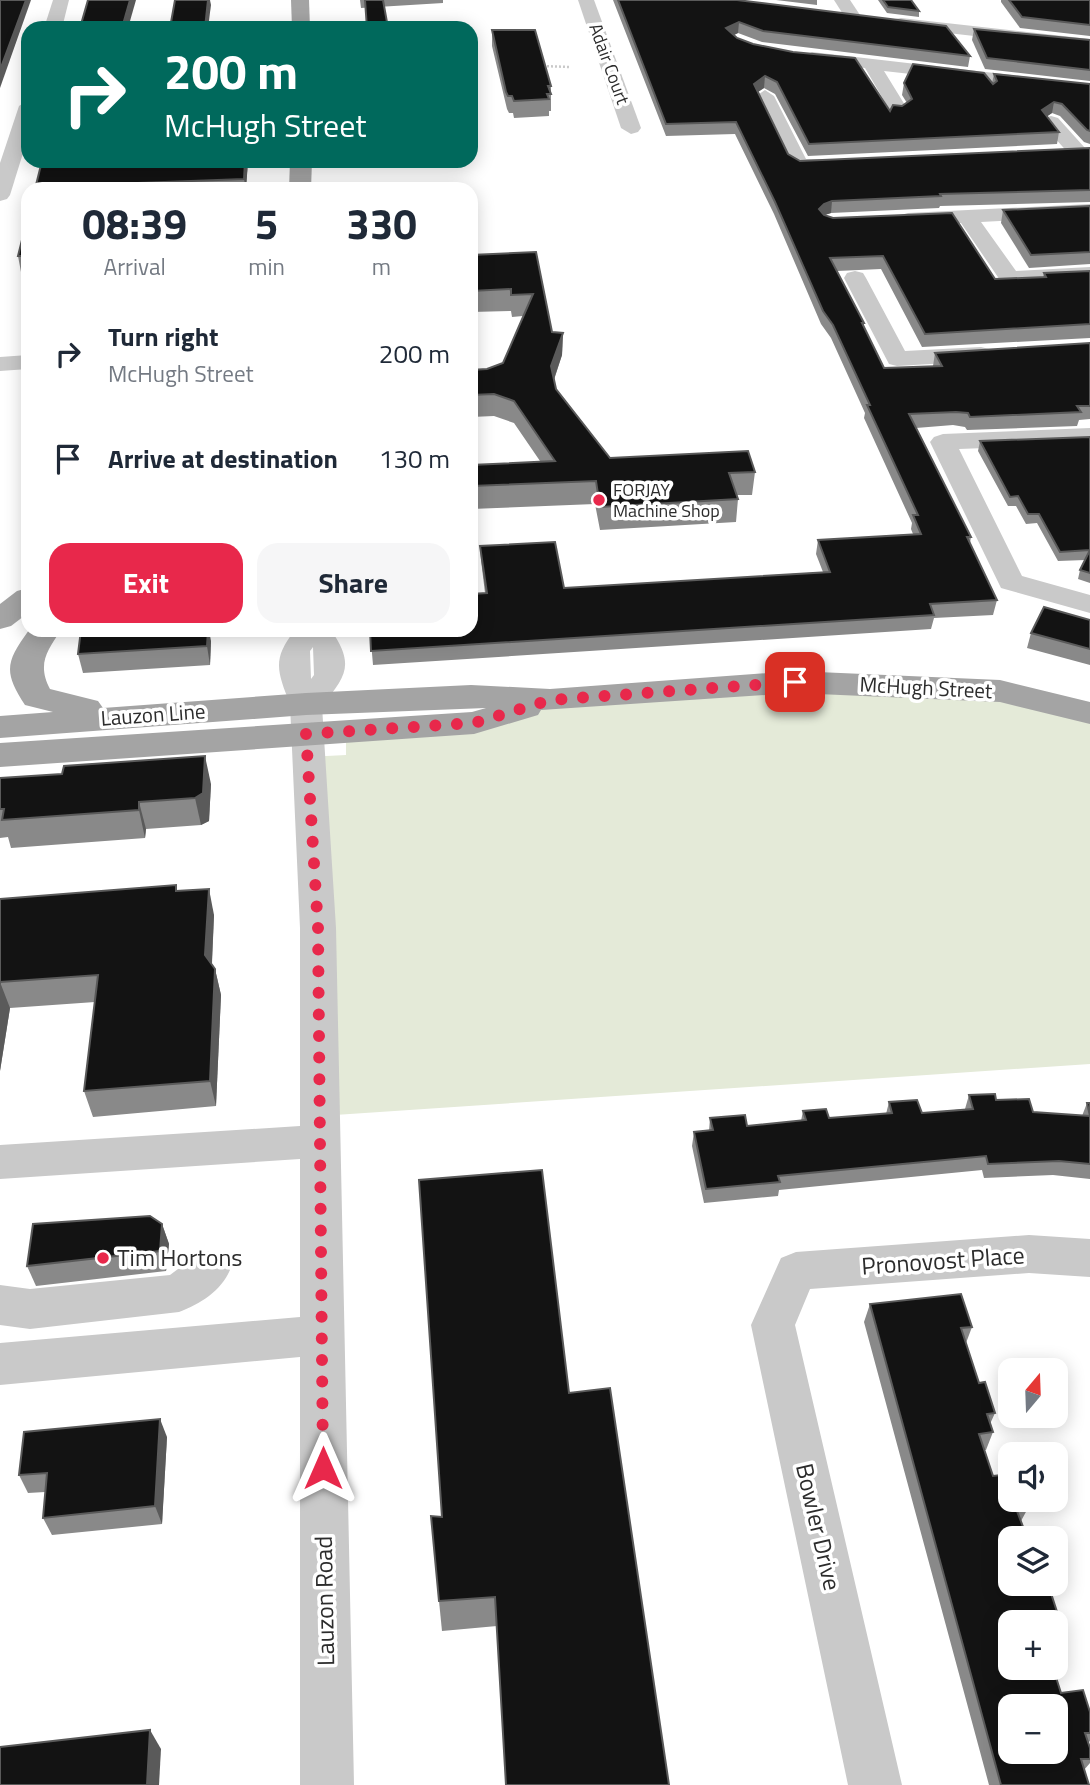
<!DOCTYPE html>
<html lang="en">
<head>
<meta charset="utf-8">
<style>
  body { margin:0; font-family:"Titillium Web",sans-serif; background:#f6f6f7; color:#1f2937; height:100vh; display:flex; flex-direction:column; font-size:26px; white-space:nowrap }
  * { box-sizing:border-box; margin:0 }
  p { font-size:23px; color:#747a83 }
  .icon { flex:none; width:38px; height:38px; fill:none; stroke:currentColor; stroke-width:2; stroke-linecap:round; stroke-linejoin:round }
  .map { position:relative; flex:1; overflow:hidden }
  .sheet { position:absolute; left:21px; top:182px; width:457px; height:455px; display:flex; flex-direction:column; background:#fff; border-radius:21px; box-shadow:0 4px 18px #0003 }
  .sheet>* { flex:none }
  .guide { position:absolute; left:21px; top:21px; width:457px; height:147px; border-radius:21px; box-shadow:0 4px 18px #0003; background:#00695c; color:#fff; overflow:hidden }
  .needle { width:46px; rotate:19deg }
  .fabs { position:absolute; left:998px; top:1358px; display:grid; gap:14px }
  .fabs a { display:grid; place-items:center; width:70px; height:70px; border-radius:14px; background:#fff; box-shadow:0 4px 18px #0003; font-size:35px }
  .pin { position:absolute; display:grid; place-items:center; width:60px; height:60px; color:#fff; margin:-30px; border-radius:14px; box-shadow:0 4px 10px #0006 }
  .me { position:absolute; width:77px; margin:-38px; rotate:0deg; stroke-linejoin:round; filter:drop-shadow(0 0 5px #0008) }
  .turn { display:flex; align-items:center; gap:24px; height:147px; padding:0 28px; font-size:32px }
  .turn .icon { width:91px; height:91px; stroke-width:2.5 }
  .turn b { display:block; font-size:49px; line-height:60px }
  .eta { display:flex; justify-content:space-evenly; align-items:center; height:119px; text-align:center }
  .eta b { font-size:42px; font-weight:700; line-height:49px }
  .action { display:flex; gap:14px; margin-top:auto; padding:14px 28px }
  .action a { flex:1; height:80px; border-radius:21px; background:#e8284b; color:#fff; font-size:28px; font-weight:700; line-height:80px; text-align:center }
  .action a+a { background:#f6f6f7; color:#1f2937 }
  ul { padding:0; list-style:none }
  li { display:flex; align-items:center; gap:21px; height:105px; padding:0 28px }
  li div { flex:1 }
  li b { display:block; font-size:26px }
  li em { font-style:normal }
  .map>svg:first-child { display:block }
  .green { fill:#e4ead8 }
  .lines { fill:none; stroke-linecap:round; stroke-linejoin:round }
  .path { stroke:#c9c9c9; stroke-width:2.5; stroke-dasharray:2 2; stroke-linecap:butt }
  .minor { fill:#c9c9c9; fill-rule:evenodd }
  .major { fill:#a4a4a4; fill-rule:evenodd }
  .wall { fill:#898989 }
  .shaded-wall { fill:#5a5a5a }
  .building { fill:#131313; stroke:#5a5a5a; stroke-width:2; fill-rule:evenodd }
  .route { stroke:#e8284b; stroke-width:12; stroke-dasharray:0 21.6 }
  .poi-dot { fill:#e8284b; stroke:#fff; stroke-width:2.5 }
  .labels { text-anchor:middle; stroke-width:7; stroke-linejoin:round; paint-order:stroke }
  .far-street-label { font-size:18px; fill:#2c2c2c; stroke:#fff }
  .far-poi-label { font-size:18px; fill:#2c2c2c; stroke:#fff; text-anchor:start }
  .street-label { font-size:21px; fill:#2c2c2c; stroke:#fff }
  .near-poi-label { font-size:24px; fill:#2c2c2c; stroke:#fff; text-anchor:start }
  .near-street-label { font-size:24px; fill:#2c2c2c; stroke:#fff }
</style>
</head>
<body>
<div class="map">
<svg width="1090" height="1785" viewBox="0 0 1090 1785">
  <rect width="100%" height="100%" fill="#fff"/>
  <polygon class="green" points="795,682 1000,691 1090,713 1090,1064 320,1116 307,757 346,755 346,731 474,723 550,700"/>
  <g class="lines">
    <polyline class="path" points="543,66 569,67"/>
    <g class="minor">
      <polygon points="53,0 69,0 62,28 44,28"/>
      <polygon points="578,0 594,0 641,128 638,132 631,134 621,128"/>
      <polygon points="834,0 850,0 862,18 860,22 848,22"/>
      <polygon points="901,18 1090,39 1090,49 895,27 893,23 895,19"/>
      <polygon points="812,52 1090,84 1090,94 884,71 908,110 899,116 892,114 865,68 806,61 803,57"/>
      <polygon points="765,90 774,96 806,159 845,159 848,163 845,167 792,169 756,96"/>
      <polygon points="28,100 28,137 10,195 7,199 0,201 0,163 19,106"/>
      <polygon points="1051,116 1058,118 1085,148 1088,152 1085,156 1071,156 1044,126 1042,122 1044,118"/>
      <polygon points="1090,204 1090,216 981,222 1016,271 1090,267 1090,281 1010,285 1002,283 961,223 908,225 901,223 898,219 901,215 908,213"/>
      <polygon points="855,271 863,273 866,278 905,351 981,347 989,349 993,354 989,359 981,361 897,366 889,364 844,278 847,273"/>
      <polygon points="28,355 28,369 0,371 0,357"/>
      <polygon points="1090,428 1090,444 959,449 1022,576 1090,595 1090,613 1001,588 930,442 934,437 943,434"/>
      <path d="M295,630H331C355,665 346,676 322,706L336,928L354,1785H300V1357L0,1385V1343L300,1317V1159L0,1179V1145L300,1126V928L290,704C277,671 272,659 295,630ZM313,647L314,675L311,679L310,651Z"/>
      <polygon points="1029,1235 1090,1239 1090,1277 1029,1273 810,1289 795,1325 902,1785 848,1785 751,1325 781,1258 796,1252"/>
      <path d="M209,1251L224,1257L230,1270C221,1291 200,1304 179,1312L30,1329L0,1325V1285L30,1289L170,1275L194,1257Z"/>
    </g>
    <g class="major">
      <polygon points="291,0 309,0 310,28 292,28"/>
      <polygon points="290,161 312,161 311,189 289,189"/>
      <polygon points="28,588 28,613 11,626 0,629 0,604 17,591"/>
      <path d="M29,630H61C47,651 37,664 50,689L98,701L103,708L306,693L471,685L550,689L795,671L1000,680L1090,702V724L1000,702L795,693L541,710L538,715L474,734L0,767V743L472,712L486,708L306,715L0,738V716L53,712L25,705C3,671 6,662 29,630Z"/>
    </g>
  </g>
  <g class="wall">
    <polygon points="360,0 443,0 443,3 361,8"/>
    <polygon points="613,0 737,0 970,56 968,67 762,42 738,33 734,35 737,38 890,111 902,106 907,103 902,95 904,83 992,83 994,74 1090,84 1090,144 1084,142 1060,116 1052,113 1047,116 1059,132 1057,144 808,156 775,94 764,88 758,92 788,154 800,161 1090,148 1090,202 940,206 939,208 831,213 824,215 995,279 1043,277 1044,273 1090,271 1090,338 922,347 881,269 837,271 864,323 864,327 884,368 933,366 935,353 1090,343 1090,419 1079,420 1077,426 967,430 965,427 953,425 916,428 971,537 970,543 997,600 993,615 934,618 931,629 373,665 370,630 485,593 481,560 480,546 564,588 823,572 816,554 818,540 913,534 911,529 912,523 864,418 865,413 831,338 821,324 774,214 735,134 666,136"/>
    <polygon points="776,0 817,0 817,5"/>
    <polygon points="878,0 911,0 919,11 919,17 887,13"/>
    <polygon points="1001,0 1090,0 1090,36 1020,28 1001,2"/>
    <polygon points="974,29 1090,40 1090,81 985,69 972,40"/>
    <polygon points="492,30 551,86 551,111 549,111 549,116 514,118 513,113 509,113 507,109 492,46"/>
    <polygon points="248,161 246,189 35,189"/>
    <polygon points="1090,206 1090,264 1029,268 1001,223 1003,210"/>
    <polygon points="28,216 28,273 28,271 21,272 18,256"/>
    <polygon points="536,252 552,332 563,333 562,355 554,380 556,389 610,458 755,472 752,495 737,495 738,499 736,522 600,530 595,504 471,509 471,486 540,461 514,423 494,416 471,417 471,370 487,369 503,363 523,316 512,317 511,311 471,312 471,255"/>
    <polygon points="1090,437 1090,583 1078,579 1080,570 1085,560 1058,561 1037,523 1026,524 1016,506 1008,506 978,451 980,441"/>
    <polygon points="1090,620 1090,665 1027,648 1031,633"/>
    <polygon points="211,641 210,665 83,673 78,654"/>
    <polygon points="0,778 211,784 209,821 201,825 146,829 145,838 11,848 8,837 0,838"/>
    <polygon points="178,891 214,915 212,964 215,969 221,995 216,1106 93,1117 84,1091 95,1002 10,1008 0,1071 0,899"/>
    <polygon points="969,1095 996,1100 1033,1112 1082,1116 1087,1103 1090,1103 1090,1179 1053,1175 984,1178 982,1170 779,1190 778,1196 704,1203 692,1146 694,1132 709,1131 710,1118 747,1126 801,1121 803,1111 829,1118 886,1114 889,1102 922,1113 965,1109"/>
    <polygon points="542,1170 497,1626 442,1631 439,1601 442,1517"/>
    <polygon points="162,1224 169,1244 166,1271 36,1286 27,1266"/>
    <polygon points="870,1304 972,1327 966,1343 979,1383 995,1413 990,1424 993,1432 986,1450 984,1450 993,1476 1027,1510 1021,1521 1025,1532 1022,1538 1010,1538 1010,1584 1059,1618 1055,1624 1055,1622 1010,1622 1061,1693 1090,1712 1090,1741 1088,1743 1090,1748 1090,1763 1084,1770 1089,1785 989,1785 864,1322"/>
    <polygon points="167,1437 162,1524 52,1535 43,1518 45,1492 28,1493 19,1475"/>
  </g>
  <g class="shaded-wall">
    <polygon points="26,0 31,0 0,88 0,70"/>
    <polygon points="130,0 136,0 128,28 122,28"/>
    <polygon points="208,0 210,0 211,5 208,28 205,28"/>
    <polygon points="739,22 738,33 726,39 726,28"/>
    <polygon points="765,76 764,88 753,95 754,84"/>
    <polygon points="1054,102 1052,113 1039,122 1042,110"/>
    <polygon points="245,161 248,161 246,189 244,179"/>
    <polygon points="832,201 831,213 822,216 819,209 824,204"/>
    <polygon points="563,333 562,355 551,388 551,366"/>
    <polygon points="208,630 209,630 211,641 210,665 207,646"/>
    <polygon points="205,756 211,784 209,821 201,825 195,798"/>
    <polygon points="139,802 146,829 145,838 139,810"/>
    <polygon points="209,889 214,915 211,981 205,955"/>
    <polygon points="215,969 221,995 216,1106 210,1081"/>
    <polygon points="0,982 10,1008 0,1071"/>
    <polygon points="162,1224 169,1244 166,1271 160,1251"/>
    <polygon points="160,1419 167,1437 162,1524 155,1506"/>
    <polygon points="150,1730 161,1749 159,1785 147,1785"/>
  </g>
  <g class="building">
    <polygon points="0,0 26,0 0,70"/>
    <polygon points="88,0 130,0 122,28 80,28"/>
    <polygon points="175,0 208,0 205,28 170,28"/>
    <polygon points="365,0 383,0 388,28 367,28"/>
    <polygon points="618,0 737,0 946,26 970,56 763,31 739,22 726,28 737,38 753,44 793,52 855,58 890,111 893,105 902,106 912,99 904,83 913,64 984,73 993,84 997,81 994,74 1090,84 1090,131 1087,130 1062,104 1054,102 1042,110 1059,132 809,144 777,82 765,76 754,84 788,154 800,161 1090,148 1090,190 940,194 941,196 832,201 824,204 819,209 824,215 833,218 952,213 995,279 1046,277 1044,273 1090,271 1090,324 925,334 883,256 830,258 864,323 862,323 884,368 942,366 935,353 1090,343 1090,406 1077,406 1081,412 970,417 968,413 956,412 909,414 971,537 967,537 997,600 930,604 934,615 371,651 370,630 471,630 471,594 487,593 480,546 555,542 564,588 830,572 818,540 921,534 913,515 918,515 867,405 870,405 833,325 823,311 775,202 736,122 666,124"/>
    <polygon points="883,0 911,0 919,11 888,7"/>
    <polygon points="1009,0 1090,0 1090,25 1022,17"/>
    <polygon points="974,29 1090,40 1090,70 987,58"/>
    <polygon points="492,30 535,30 551,86 548,86 551,94 547,94 549,99 514,101 512,96 508,96 506,92"/>
    <polygon points="42,161 245,161 244,179 85,185 84,189 35,189"/>
    <polygon points="1090,206 1090,252 1031,255 1003,210"/>
    <polygon points="28,216 28,260 25,260 26,256 18,256"/>
    <polygon points="536,252 552,332 563,333 551,366 556,389 610,458 748,451 755,472 729,473 738,499 600,507 596,481 471,486 471,465 555,461 514,401 494,394 471,395 471,370 487,369 503,363 533,294 511,295 511,289 471,291 471,255"/>
    <polygon points="1090,437 1090,573 1080,570 1090,550 1060,552 1039,514 1028,514 1018,496 1010,497 980,441"/>
    <polygon points="1044,607 1090,620 1090,649 1031,633"/>
    <polygon points="81,630 208,630 207,646 78,654"/>
    <polygon points="205,756 203,793 195,798 139,802 139,810 2,820 4,809 0,809 0,778 62,774 64,766"/>
    <polygon points="176,885 176,891 209,889 205,955 215,969 210,1081 84,1091 98,975 0,982 0,984 0,899"/>
    <polygon points="995,1094 996,1100 1029,1099 1033,1112 1090,1116 1087,1103 1090,1103 1090,1164 1059,1161 988,1164 986,1156 778,1176 780,1182 706,1189 694,1132 713,1130 710,1118 745,1115 747,1126 806,1120 803,1111 826,1109 829,1118 892,1113 889,1102 917,1100 922,1113 973,1109 969,1095"/>
    <polygon points="542,1170 569,1393 610,1388 669,1785 506,1785 495,1597 439,1601 431,1516 442,1517 419,1180"/>
    <polygon points="150,1216 162,1224 160,1251 27,1266 33,1224"/>
    <path d="M961,1294L972,1327L961,1328L979,1383L985,1382L995,1413L987,1414L993,1432L979,1434L993,1476L1010,1474V1500H1023L1027,1510L1017,1511L1025,1532L1011,1534L1013,1538H1010V1584H1048L1059,1618H1051L1052,1622H1010V1668H1053L1061,1693L1083,1690L1090,1712V1733H1085L1090,1748V1759H1081L1089,1785H1001L870,1304ZM1010,1706H1055V1752H1010Z"/>
    <polygon points="160,1419 155,1506 43,1518 47,1473 19,1475 24,1432"/>
    <polygon points="150,1730 147,1785 0,1785 0,1747"/>
  </g>
  <g class="lines">
    <polyline class="route" points="323,1468 318,928 306,734 474,723 550,700 795,682"/>
  </g>
  <g class="poi-dot">
    <circle cx="599" cy="500" r="7"/>
    <circle cx="103" cy="1258" r="7"/>
  </g>
  <g class="labels">
    <g class="far-street-label">
      <text transform="translate(609 64) rotate(70)" y="6">Adair Court</text>
    </g>
    <g class="far-poi-label">
      <text x="613" y="496">FORJAY<tspan x="613" dy="21">Machine Shop</tspan></text>
    </g>
    <g class="street-label">
      <text transform="translate(926 688) rotate(3)" y="7">McHugh Street</text>
      <text transform="translate(153 715) rotate(-4)" y="7">Lauzon Line</text>
    </g>
    <g class="near-poi-label">
      <text x="117" y="1266">Tim Hortons</text>
    </g>
    <g class="near-street-label">
      <text transform="translate(943 1261) rotate(-4)" y="8">Pronovost Place</text>
      <text transform="translate(818 1527) rotate(77)" y="8">Bowler Drive</text>
      <text transform="translate(325 1601) rotate(-91)" y="8">Lauzon Road</text>
    </g>
  </g>
</svg>
<div class="fabs">
<a><svg class="needle" viewBox="-14 -14 28 28"><path d="M0-13l5 13h-10z" fill="#e53935"/><path d="M0 13l5-13h-10z" fill="#747a83"/></svg></a>
<a><svg class="icon" aria-label="sound" viewBox="0 0 24 24"><path d="M4 9h4l5-4v14l-5-4H4zM17 9q2 3 0 6"/></svg></a>
<a><svg class="icon" aria-label="layers" viewBox="0 0 24 24"><path d="M12 4l9 5-9 5-9-5zM3 14l9 5 9-5"/></svg></a>
<a>+</a>
<a>−</a>
</div>
<div class="pin" style="left:795px;top:682px;background:#d93025"><svg class="icon" aria-label="arrive" viewBox="0 0 24 24"><path d="M6 21V4h12l-3 4 3 4H6"/></svg></div>
<svg class="me" style="left:323px;top:1468px" viewBox="-20 -20 40 40"><path d="M0-17L14 15 0 8-14 15z" fill="#e8284b" stroke="#fff" stroke-width="4"/></svg>
<div class="guide">
<div class="turn"><svg class="icon" aria-label="right" viewBox="0 0 24 24"><path d="M7 20v-9h11M14 6l5 5-5 5"/></svg><div><b>200 m</b>McHugh Street</div></div>
</div>
<section class="sheet">
<div class="eta">
<div><b>08:39</b><p>Arrival</p></div>
<div><b>5</b><p>min</p></div>
<div><b>330</b><p>m</p></div>
</div>
<ul>
<li><svg class="icon" aria-label="right" viewBox="0 0 24 24"><path d="M7 20v-9h11M14 6l5 5-5 5"/></svg><div><b>Turn right</b><p>McHugh Street</p></div><em>200 m</em></li>
<li><svg class="icon" aria-label="arrive" viewBox="0 0 24 24"><path d="M6 21V4h12l-3 4 3 4H6"/></svg><div><b>Arrive at destination</b></div><em>130 m</em></li>
</ul>
<div class="action"><a>Exit</a><a>Share</a></div>
</section>
</div>
</body>
</html>
